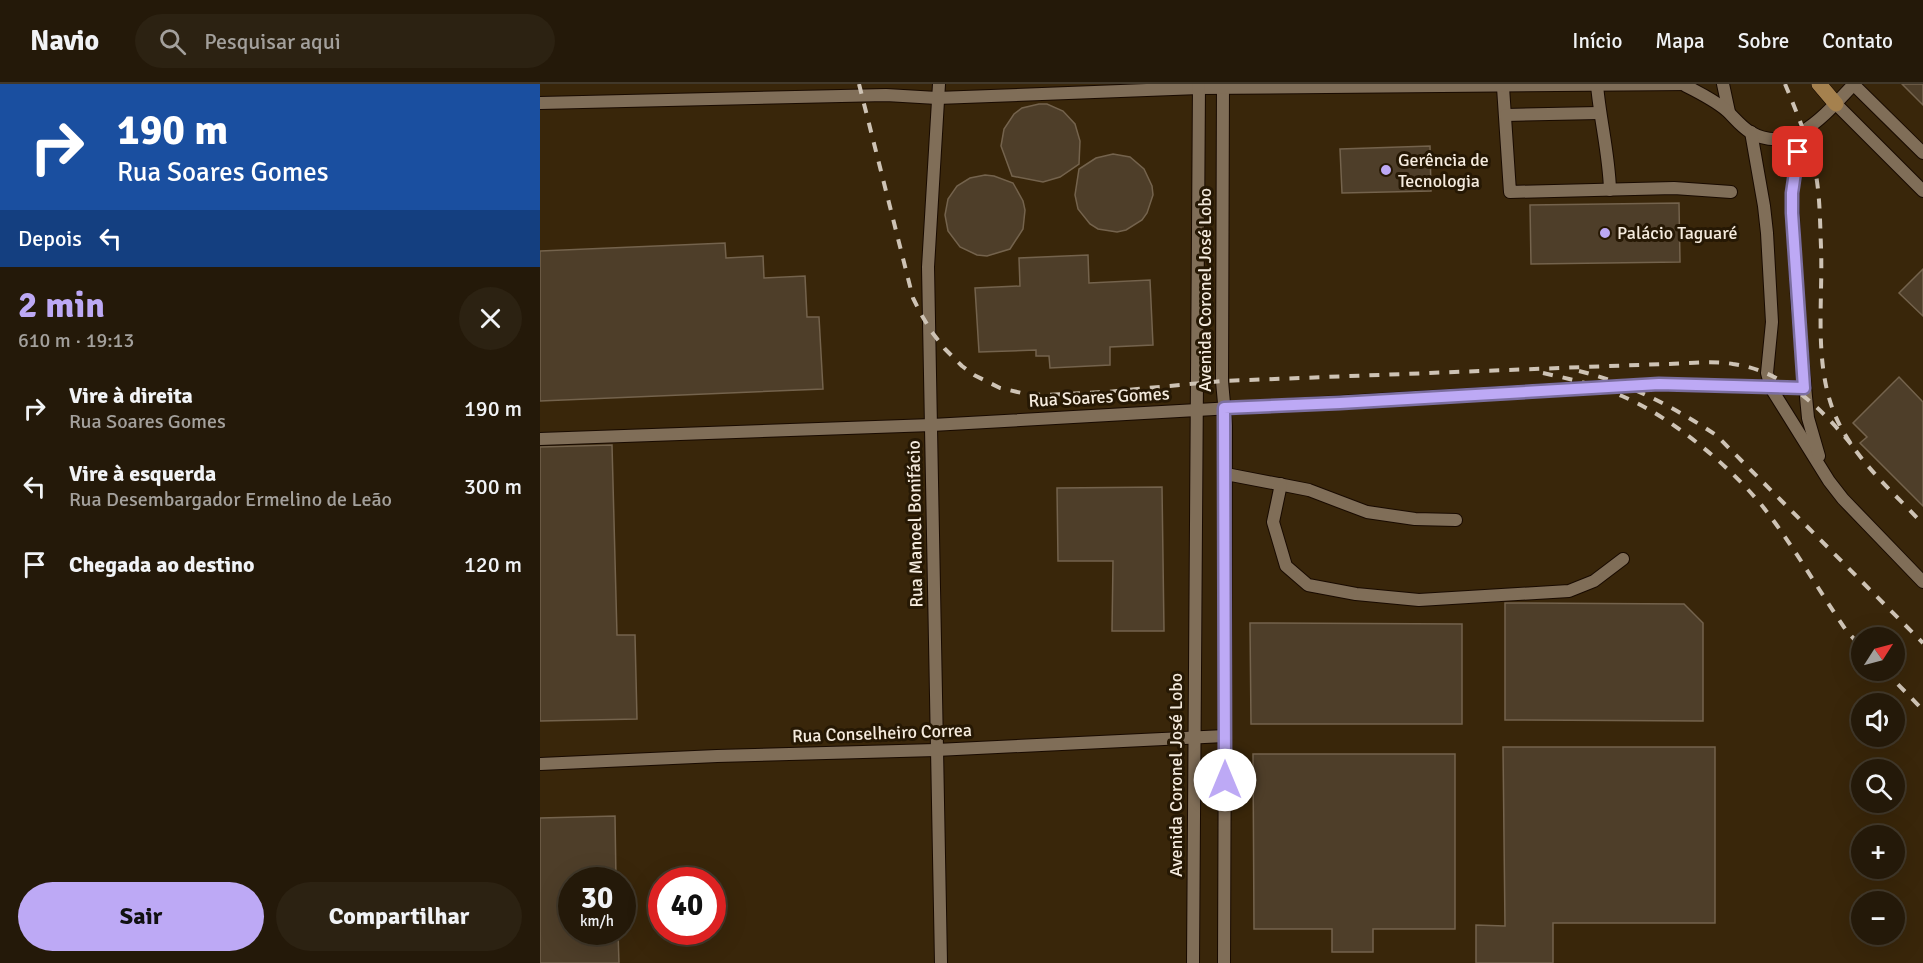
<!DOCTYPE html>
<html lang="pt">
<head>
<meta charset="utf-8">
<style>
  body { margin:0; font-family:Signika,sans-serif; background:#2c2212; color:#f1f3f6; height:100vh; display:flex; flex-direction:column; font-size:22px; white-space:nowrap }
  * { box-sizing:border-box; margin:0 }
  p { font-size:20px; color:#a3a09c }
  .icon { flex:none; width:33px; height:33px; fill:none; stroke:currentColor; stroke-width:2; stroke-linecap:round; stroke-linejoin:round }
  .map { position:relative; flex:1; overflow:hidden }
  .sheet { display:flex; flex-direction:column; background:#241909; width:540px }
  .sheet>* { flex:none }
  .guide { background:#1a4fa0; color:#fff; overflow:hidden }
  .needle { width:39px; rotate:54deg }
  .fabs { position:absolute; left:1311px; top:543px; display:grid; gap:12px }
  .fabs a { display:grid; place-items:center; width:54px; height:54px; border-radius:50%; background:#241909; box-shadow:0 6px 24px #0002,0 0 0 2px #41382a; font-size:30px }
  .speed { position:absolute; left:18px; top:783px; display:flex; gap:12px; font-size:30px; font-weight:700; text-align:center }
  .speed>* { display:grid; place-content:center; width:78px; height:78px; border-radius:50%; background:#241909; box-shadow:0 6px 24px #0002,0 0 0 2px #41382a; line-height:1 }
  .speed small { font-size:15px; font-weight:400 }
  .speed .limit { border:9px solid #d22; background:#fff; color:#111 }
  .pin { position:absolute; display:grid; place-items:center; width:51px; height:51px; color:#fff; margin:-26px; border-radius:12px; box-shadow:0 3px 9px #0006 }
  .me { position:absolute; width:66px; margin:-33px; rotate:0deg; stroke-linejoin:round; filter:drop-shadow(0 0 4px #0008) }
  .turn { display:flex; align-items:center; gap:21px; height:126px; padding:0 18px; font-size:27px }
  .turn .icon { width:78px; height:78px; stroke-width:2.5 }
  .turn b { display:block; font-size:42px; line-height:51px }
  .then { display:flex; align-items:center; height:57px; padding:0 18px; background:#0003; gap:12px; font-size:22px }
  .round { display:grid; place-items:center; flex:none; width:63px; height:63px; border-radius:32px; background:#2c2212 }
  .headline { display:flex; align-items:center; justify-content:space-between; height:102px; padding:0 18px }
  h1 { font-size:36px; font-weight:700; line-height:45px; color:#bda9f5 }
  .action { display:flex; gap:12px; margin-top:auto; padding:12px 18px }
  .action a { flex:1; height:69px; border-radius:36px; background:#bda9f5; color:#111; font-size:24px; font-weight:700; line-height:69px; text-align:center }
  .action a+a { background:#2c2212; color:#f1f3f6 }
  ul { padding:0; list-style:none }
  li { display:flex; align-items:center; gap:18px; height:78px; padding:0 18px }
  li div { flex:1 }
  li b { display:block; font-size:22px }
  li em { font-style:normal }
  header { display:flex; align-items:center; gap:36px; box-sizing:border-box; height:84px; padding:0 30px; background:#241909; border-bottom:2px solid #41382a }
  header strong { font-size:28px }
  nav { display:flex; gap:33px; margin-inline-start:auto; font-size:21px }
  .search { width:420px; height:54px; background:#2c2212; display:flex; align-items:center; gap:15px; box-sizing:border-box; padding:0 21px; border-radius:33px; color:#a3a09c; font-size:22px }
  main { display:flex; flex:1; min-height:0 }
  .map>svg:first-child { display:block }
  .built { fill:#39260a; fill-rule:evenodd }
  .building { fill:#4e3e29; stroke:#74634d; stroke-width:1.5 }
  .lines { fill:none; stroke-linecap:round; stroke-linejoin:round }
  .minor-casing { stroke:#180a00; stroke-width:14 }
  .major-casing { stroke:#180a00; stroke-width:16 }
  .minor { stroke:#806e58; stroke-width:12 }
  .major { stroke:#a5814e; stroke-width:15 }
  .rail { stroke:#cec3b5; stroke-width:4; stroke-dasharray:10 10; stroke-linecap:butt }
  .route-casing { stroke:#7b6e9f; stroke-width:15 }
  .route { stroke:#bda9f5; stroke-width:10 }
  .poi-dot { fill:#bda9f5; stroke:#261804; stroke-width:2 }
  .labels { text-anchor:middle; stroke-width:6; stroke-linejoin:round; paint-order:stroke }
  .poi-label { font-size:18px; fill:#f5ebde; stroke:#261804; text-anchor:start }
  .street-label { font-size:18px; fill:#f5ebde; stroke:#261804 }
</style>
</head>
<body>
<header>
<strong>Navio</strong>
<div class="search"><svg class="icon" aria-label="search" viewBox="0 0 24 24"><circle cx="10" cy="10" r="6"/><path d="M15 15l6 6"/></svg>Pesquisar aqui</div>
<nav><a>Início</a><a>Mapa</a><a>Sobre</a><a>Contato</a></nav>
</header>
<main>
<section class="sheet">
<div class="guide">
<div class="turn"><svg class="icon" aria-label="right" viewBox="0 0 24 24"><path d="M7 20v-9h11M14 6l5 5-5 5"/></svg><div><b>190 m</b>Rua Soares Gomes</div></div>
<div class="then">Depois<svg class="icon" aria-label="left" viewBox="0 0 24 24"><path d="M17 20v-9H6M10 6l-5 5 5 5"/></svg></div>
</div>
<div class="headline"><div><h1>2 min</h1><p>610 m · 19:13</p></div><a class="round"><svg class="icon" aria-label="close" viewBox="0 0 24 24"><path d="M6 6l12 12M18 6L6 18"/></svg></a></div>
<ul>
<li><svg class="icon" aria-label="right" viewBox="0 0 24 24"><path d="M7 20v-9h11M14 6l5 5-5 5"/></svg><div><b>Vire à direita</b><p>Rua Soares Gomes</p></div><em>190 m</em></li>
<li><svg class="icon" aria-label="left" viewBox="0 0 24 24"><path d="M17 20v-9H6M10 6l-5 5 5 5"/></svg><div><b>Vire à esquerda</b><p>Rua Desembargador Ermelino de Leão</p></div><em>300 m</em></li>
<li><svg class="icon" aria-label="arrive" viewBox="0 0 24 24"><path d="M6 21V4h12l-3 4 3 4H6"/></svg><div><b>Chegada ao destino</b></div><em>120 m</em></li>
</ul>
<div class="action"><a>Sair</a><a>Compartilhar</a></div>
</section>
<div class="map">
<svg width="1383" height="879" viewBox="0 0 1383 879">
  <rect width="100%" height="100%" fill="#30210c"/>
  <path class="built" d="M0,0H1383V879H0ZM1322,554H1354V586H1322ZM1322,620H1354V652H1322ZM1322,686H1354V718H1322ZM1322,752H1354V784H1322ZM32,796H82V848H32ZM122,796H172V848H122ZM1322,818H1354V850H1322Z"/>
  <g class="building">
    <polygon points="1362,0 1383,0 1383,21"/>
    <polygon points="499,20 507,20 523,27 535,40 540,57 539,80 520,93 503,98 472,92 461,62 464,45 474,30 482,24"/>
    <polygon points="890,62 891,107 802,109 800,65"/>
    <polygon points="573,70 590,73 604,85 612,102 613,111 607,129 602,136 586,146 577,148 558,145 550,140 538,125 535,111 539,85 556,74"/>
    <polygon points="445,91 454,92 473,99 483,117 485,126 483,145 470,165 447,172 437,171 420,163 408,147 405,131 408,115 417,102 430,94"/>
    <polygon points="1139,119 1140,178 991,180 990,121"/>
    <polygon points="185,159 186,174 223,172 224,194 265,192 267,233 279,233 283,305 0,317 0,167"/>
    <polygon points="548,171 549,199 610,196 613,261 570,263 570,281 510,284 509,272 496,272 496,266 439,268 435,204 480,202 479,174"/>
    <polygon points="1383,185 1383,232 1359,209"/>
    <polygon points="1359,293 1383,318 1383,422 1320,359 1327,353 1313,339"/>
    <polygon points="72,361 77,551 95,551 97,635 0,637 0,363"/>
    <polygon points="622,403 624,547 572,547 573,477 518,477 517,404"/>
    <polygon points="965,519 1144,520 1163,539 1163,637 965,636"/>
    <polygon points="710,539 922,540 922,640 711,640"/>
    <polygon points="963,663 1175,663 1175,839 1013,839 1013,879 936,879 936,841 965,842"/>
    <polygon points="713,670 915,670 915,845 833,845 833,868 792,868 792,845 714,845"/>
    <polygon points="75,732 76,796 32,796 32,848 78,848 79,879 0,879 0,734"/>
  </g>
  <g class="lines">
    <defs>
      <g id="minor">
        <polyline points="399,0 388,183 401,879"/>
        <polyline points="683,0 682,297 686,342 684,879"/>
        <polyline points="1183,0 1189,28"/>
        <polyline points="1313,0 1383,69"/>
        <path d="M1057,1C1060,36 1069,70 1070,106"/>
        <path d="M1146,2C1160,9 1174,16 1186,26C1194,33 1200,42 1210,48C1253,73 1287,28 1314,0"/>
        <polyline points="963,3 970,108 1134,104 1191,108"/>
        <polyline points="0,19 346,11 397,14 659,4 1149,0"/>
        <polyline points="1296,20 1383,107"/>
        <polyline points="966,31 1059,29"/>
        <polyline points="1211,48 1224,122 1227,149 1232,238 1227,289 1231,304 1289,397 1303,415 1383,498"/>
        <polyline points="1260,50 1252,109 1257,217 1268,334 1279,372"/>
        <polyline points="0,355 392,341 1119,300 1264,304"/>
        <polyline points="686,390 769,406 827,428 875,435 916,436"/>
        <polyline points="741,400 733,438 746,482 768,501 816,510 879,516 1029,507 1054,497 1083,475"/>
        <polyline points="0,680 177,672 396,666 685,652"/>
        <polyline points="653,879 659,0"/>
      </g>
      <polyline id="major" points="1279,0 1296,20"/>
    </defs>
    <use href="#minor" class="minor-casing"/>
    <use href="#major" class="major-casing"/>
    <use href="#minor" class="minor"/>
    <use href="#major" class="major"/>
    <g class="rail">
      <path d="M319,0L373,214L381,230L391,247L405,265L422,282L434,291L460,304L486,310L505,311L566,308L682,297L1123,280C1146,280 1170,276 1193,280C1245,287 1283,326 1315,365"/>
      <path d="M1245,0C1257,29 1270,60 1276,91C1280,114 1280,139 1281,163C1283,216 1274,275 1293,326C1310,371 1351,406 1383,440"/>
      <path d="M1039,287C1088,299 1134,323 1176,351L1383,559"/>
      <path d="M1003,289C1030,295 1057,301 1082,312C1132,333 1194,385 1227,428C1256,466 1279,507 1306,546L1322,564"/>
      <polyline points="1344,586 1383,626"/>
    </g>
  </g>
  <g class="lines">
    <defs>
      <polyline id="route" points="685,696 684,324 800,319 1119,300 1264,304 1252,129 1252,109 1258,68"/>
    </defs>
    <use href="#route" class="route-casing"/>
    <use href="#route" class="route"/>
  </g>
  <g class="poi-dot">
    <circle cx="846" cy="86" r="6"/>
    <circle cx="1065" cy="149" r="6"/>
  </g>
  <g class="labels">
    <g class="poi-label">
      <text x="858" y="82">Gerência de<tspan x="858" dy="21">Tecnologia</tspan></text>
      <text x="1077" y="155">Palácio Taguaré</text>
    </g>
    <g class="street-label">
      <text transform="translate(665 206) rotate(-90)" y="6">Avenida Coronel José Lobo</text>
      <text transform="translate(559 313) rotate(-3)" y="6">Rua Soares Gomes</text>
      <text transform="translate(375 440) rotate(-91)" y="6">Rua Manoel Bonifácio</text>
      <text transform="translate(342 649) rotate(-2)" y="6">Rua Conselheiro Correa</text>
      <text transform="translate(636 691) rotate(-90)" y="6">Avenida Coronel José Lobo</text>
    </g>
  </g>
</svg>
<div class="fabs">
<a><svg class="needle" viewBox="-14 -14 28 28"><path d="M0-13l5 13h-10z" fill="#e53935"/><path d="M0 13l5-13h-10z" fill="#a3a09c"/></svg></a>
<a><svg class="icon" aria-label="sound" viewBox="0 0 24 24"><path d="M4 9h4l5-4v14l-5-4H4zM17 9q2 3 0 6"/></svg></a>
<a><svg class="icon" aria-label="search" viewBox="0 0 24 24"><circle cx="10" cy="10" r="6"/><path d="M15 15l6 6"/></svg></a>
<a>+</a>
<a>−</a>
</div>
<div class="speed"><div>30<small>km/h</small></div><div class="limit">40</div></div>
<div class="pin" style="left:1258px;top:68px;background:#d93025"><svg class="icon" aria-label="arrive" viewBox="0 0 24 24"><path d="M6 21V4h12l-3 4 3 4H6"/></svg></div>
<svg class="me" style="left:685px;top:696px" viewBox="-20 -20 40 40"><circle r="19" fill="#fff"/><path d="M0-13L10 11 0 6-10 11z" fill="#bda9f5"/></svg>
</div>
</main>
</body>
</html>
